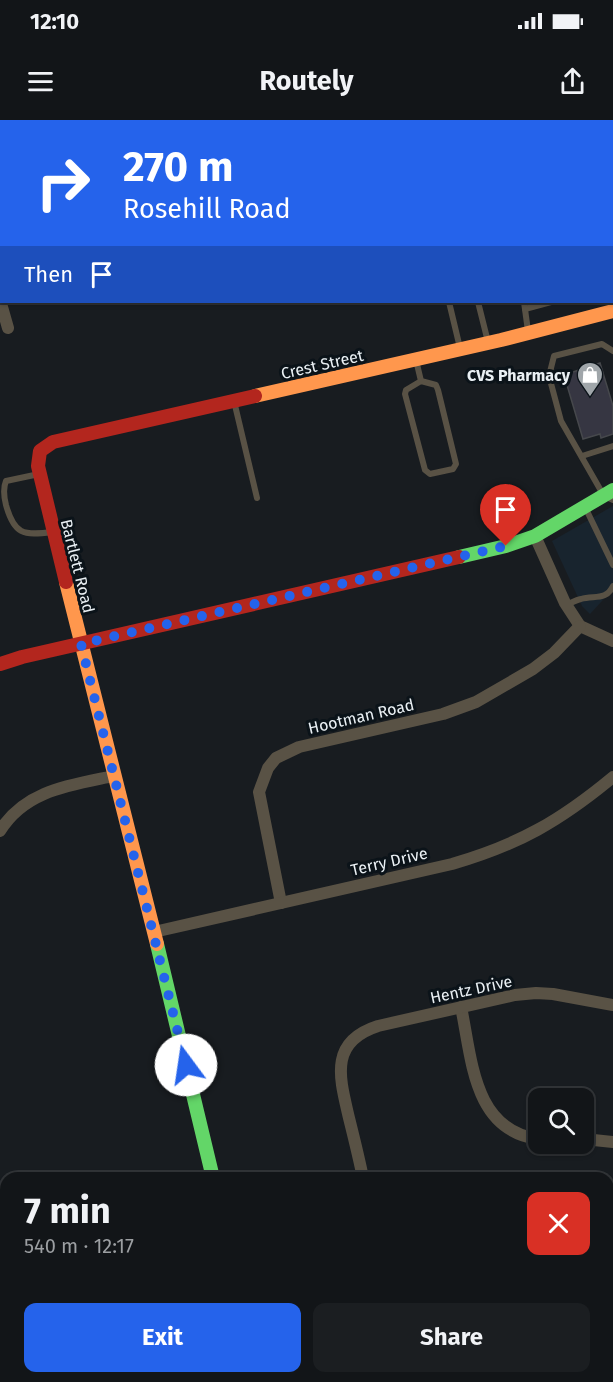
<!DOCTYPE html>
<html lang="en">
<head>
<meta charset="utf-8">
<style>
  body { margin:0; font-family:"Fira Sans",sans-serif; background:#1b1e21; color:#f1f3f6; height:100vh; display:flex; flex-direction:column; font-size:22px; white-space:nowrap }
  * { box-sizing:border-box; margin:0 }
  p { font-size:20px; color:#9c9fa2 }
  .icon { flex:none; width:33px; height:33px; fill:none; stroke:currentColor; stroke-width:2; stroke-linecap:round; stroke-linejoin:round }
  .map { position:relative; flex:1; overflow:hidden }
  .details { position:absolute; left:0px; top:1052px; width:614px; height:212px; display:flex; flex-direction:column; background:#121518; border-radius:18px 18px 0 0; box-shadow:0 2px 4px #0004,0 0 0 2px #313437 }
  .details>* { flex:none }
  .top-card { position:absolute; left:0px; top:0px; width:614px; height:183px; box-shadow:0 2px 4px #0004,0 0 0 2px #313437; background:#2563eb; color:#fff; overflow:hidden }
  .fabs { position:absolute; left:528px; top:968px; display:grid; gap:12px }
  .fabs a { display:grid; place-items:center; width:66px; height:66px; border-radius:12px; background:#121518; box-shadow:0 2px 4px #0004,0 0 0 2px #313437; font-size:30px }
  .pin { position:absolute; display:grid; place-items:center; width:51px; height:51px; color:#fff; margin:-62px -26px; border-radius:50% 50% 50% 0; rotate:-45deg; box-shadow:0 0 6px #0007 }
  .pin .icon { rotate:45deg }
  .me { position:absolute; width:66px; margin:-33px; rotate:346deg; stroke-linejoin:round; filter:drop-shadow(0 0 4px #0008) }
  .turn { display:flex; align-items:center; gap:21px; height:126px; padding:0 24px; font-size:27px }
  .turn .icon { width:78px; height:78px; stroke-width:2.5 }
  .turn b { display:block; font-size:42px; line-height:51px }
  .then { display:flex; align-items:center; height:57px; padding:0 24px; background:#0003; gap:12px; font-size:22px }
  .round { display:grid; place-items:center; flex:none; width:63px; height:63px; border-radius:12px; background:#1b1e21 }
  .headline { display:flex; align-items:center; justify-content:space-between; height:102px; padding:0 24px }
  h1 { font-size:36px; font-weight:700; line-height:45px }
  .cta { display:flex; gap:12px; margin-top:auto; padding:12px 24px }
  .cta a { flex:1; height:69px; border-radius:12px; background:#2563eb; color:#fff; font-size:24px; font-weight:700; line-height:69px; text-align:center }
  .cta a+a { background:#1b1e21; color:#f1f3f6 }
  .status { display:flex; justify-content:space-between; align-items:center; height:42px; padding:0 30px; background:#121518; direction:ltr }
  .status svg { height:16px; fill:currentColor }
  header { display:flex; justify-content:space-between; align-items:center; height:78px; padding:0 24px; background:#121518; font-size:27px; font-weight:700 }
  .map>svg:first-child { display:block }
  .built { fill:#18242e }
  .building { fill:#363642; stroke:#46484c; stroke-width:1.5 }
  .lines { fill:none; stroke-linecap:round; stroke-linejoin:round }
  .lane { stroke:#595245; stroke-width:6 }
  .street { stroke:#595245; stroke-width:12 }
  .fast { stroke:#63d668; stroke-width:14 }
  .slow { stroke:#ff974d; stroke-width:14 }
  .jam { stroke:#b3261e; stroke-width:14 }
  .route { stroke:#2563eb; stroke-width:10; stroke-dasharray:0 18 }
  .labels { text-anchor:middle; stroke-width:6; stroke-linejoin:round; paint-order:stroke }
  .street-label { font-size:16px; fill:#eaf0f4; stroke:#0b1319 }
  .poi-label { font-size:16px; font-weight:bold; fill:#eaf0f4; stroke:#0b1319; text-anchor:end }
</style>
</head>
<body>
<div class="status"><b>12:10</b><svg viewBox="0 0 49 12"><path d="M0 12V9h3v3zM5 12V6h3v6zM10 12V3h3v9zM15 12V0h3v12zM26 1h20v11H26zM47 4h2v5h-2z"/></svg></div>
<header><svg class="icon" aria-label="menu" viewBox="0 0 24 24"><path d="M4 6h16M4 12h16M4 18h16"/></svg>Routely<svg class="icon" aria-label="share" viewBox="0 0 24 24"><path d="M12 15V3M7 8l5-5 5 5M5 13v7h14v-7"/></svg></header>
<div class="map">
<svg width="613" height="1262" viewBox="0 0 613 1262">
  <rect width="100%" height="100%" fill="#181c20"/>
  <polygon class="built" points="613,386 613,469 590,494 582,486 552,421"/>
  <polygon class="building" points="600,243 613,286 613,314 601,318 600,314 583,319 564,255"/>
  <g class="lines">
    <g class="lane">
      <polyline points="260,0 262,2"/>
      <polyline points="535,0 535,2"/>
      <polyline points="440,2 445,0"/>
      <polyline points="508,2 518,0"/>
      <polyline points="612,65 613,65"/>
      <polyline points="449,182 460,228"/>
      <polyline points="478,182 488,222"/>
      <polyline points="524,182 528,211"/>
      <polyline points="525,189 551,182"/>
      <polyline points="613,231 602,224 554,236 549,256 561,301 604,376 613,380"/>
      <polyline points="416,240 421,261 406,270 405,274 425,350 430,354 453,349 456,344 438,270 436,265 421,261"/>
      <polyline points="234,281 257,378"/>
      <polyline points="582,336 613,326"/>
      <path d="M39,354L6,361C3,368 4,377 6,385C14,414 23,416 52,412"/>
      <polyline points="586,389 613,445"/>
      <path d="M566,485C571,483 576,480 581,479C594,475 606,481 613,466"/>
    </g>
    <g class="street">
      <polyline points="0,74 2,73"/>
      <polyline points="0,180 8,208"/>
      <polyline points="535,416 565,483 580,506 613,521"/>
      <path d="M0,711C25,670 71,665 114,656"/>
      <polyline points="281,783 259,672 268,648 276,638 299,627 443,594 476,582 533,549 554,533 580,506"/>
      <path d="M154,812L452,744C518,725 560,701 613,657"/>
      <path d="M461,887C472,939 473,1010 538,1019"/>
      <polyline points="584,1019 613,1022"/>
      <path d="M363,1058C359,1038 354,1018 349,998C340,959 328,922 378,906L515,875L536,873L553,874L613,885"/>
      <polyline points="608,1164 613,1162"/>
      <polyline points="261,1257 263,1262"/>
      <polyline points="411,1257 412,1262"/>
    </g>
    <g class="fast">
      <polyline points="578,0 579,2"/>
      <polyline points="459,437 506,426 535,416 613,370"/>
      <polyline points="157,824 213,1058"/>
    </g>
    <g class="slow">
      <polyline points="255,276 501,220 613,191"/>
      <polyline points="66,462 157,824"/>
    </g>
    <g class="jam">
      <polyline points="612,102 613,105"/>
      <polyline points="66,462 38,346 40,331 53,322 255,276"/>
      <polyline points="0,544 22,537 459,437"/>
    </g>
  </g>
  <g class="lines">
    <polyline class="route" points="186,945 81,524 506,426"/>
  </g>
  <defs>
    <symbol id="shop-pin" viewBox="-11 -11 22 30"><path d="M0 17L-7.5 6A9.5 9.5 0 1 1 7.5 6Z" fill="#a0a6aa" stroke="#0b1319"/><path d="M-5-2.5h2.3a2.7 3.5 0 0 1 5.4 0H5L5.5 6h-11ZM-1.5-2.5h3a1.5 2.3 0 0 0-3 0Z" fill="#fff"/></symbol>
  </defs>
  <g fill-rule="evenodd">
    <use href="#shop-pin" x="575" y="240" width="30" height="40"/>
  </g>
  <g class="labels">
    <g class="street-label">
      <text transform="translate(322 244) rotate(-13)" y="6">Crest Street</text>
      <text transform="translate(78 446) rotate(76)" y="6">Bartlett Road</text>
      <text transform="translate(361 596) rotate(-13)" y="6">Hootman Road</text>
      <text transform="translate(389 741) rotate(-13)" y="6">Terry Drive</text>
      <text transform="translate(471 869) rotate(-12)" y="6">Hentz Drive</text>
    </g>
    <g class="poi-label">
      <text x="570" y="261">CVS Pharmacy</text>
    </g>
  </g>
</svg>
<div class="fabs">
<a><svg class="icon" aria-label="search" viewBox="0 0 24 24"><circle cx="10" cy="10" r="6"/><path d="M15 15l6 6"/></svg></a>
</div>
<div class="pin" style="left:506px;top:426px;background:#d93025"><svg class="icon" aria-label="arrive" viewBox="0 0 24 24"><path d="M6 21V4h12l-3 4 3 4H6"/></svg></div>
<svg class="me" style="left:186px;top:945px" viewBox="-20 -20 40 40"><circle r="19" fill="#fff"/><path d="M0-13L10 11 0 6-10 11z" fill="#2563eb"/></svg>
<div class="top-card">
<div class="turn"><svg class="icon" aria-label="right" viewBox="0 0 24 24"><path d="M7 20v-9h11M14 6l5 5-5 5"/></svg><div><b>270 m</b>Rosehill Road</div></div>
<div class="then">Then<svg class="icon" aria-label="arrive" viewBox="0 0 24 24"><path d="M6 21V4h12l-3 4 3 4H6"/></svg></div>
</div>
<section class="details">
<div class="headline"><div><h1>7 min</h1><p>540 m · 12:17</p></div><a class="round" style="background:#d93025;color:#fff"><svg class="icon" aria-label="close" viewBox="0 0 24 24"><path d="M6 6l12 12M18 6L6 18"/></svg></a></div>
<div class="cta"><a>Exit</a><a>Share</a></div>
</section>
</div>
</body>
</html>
